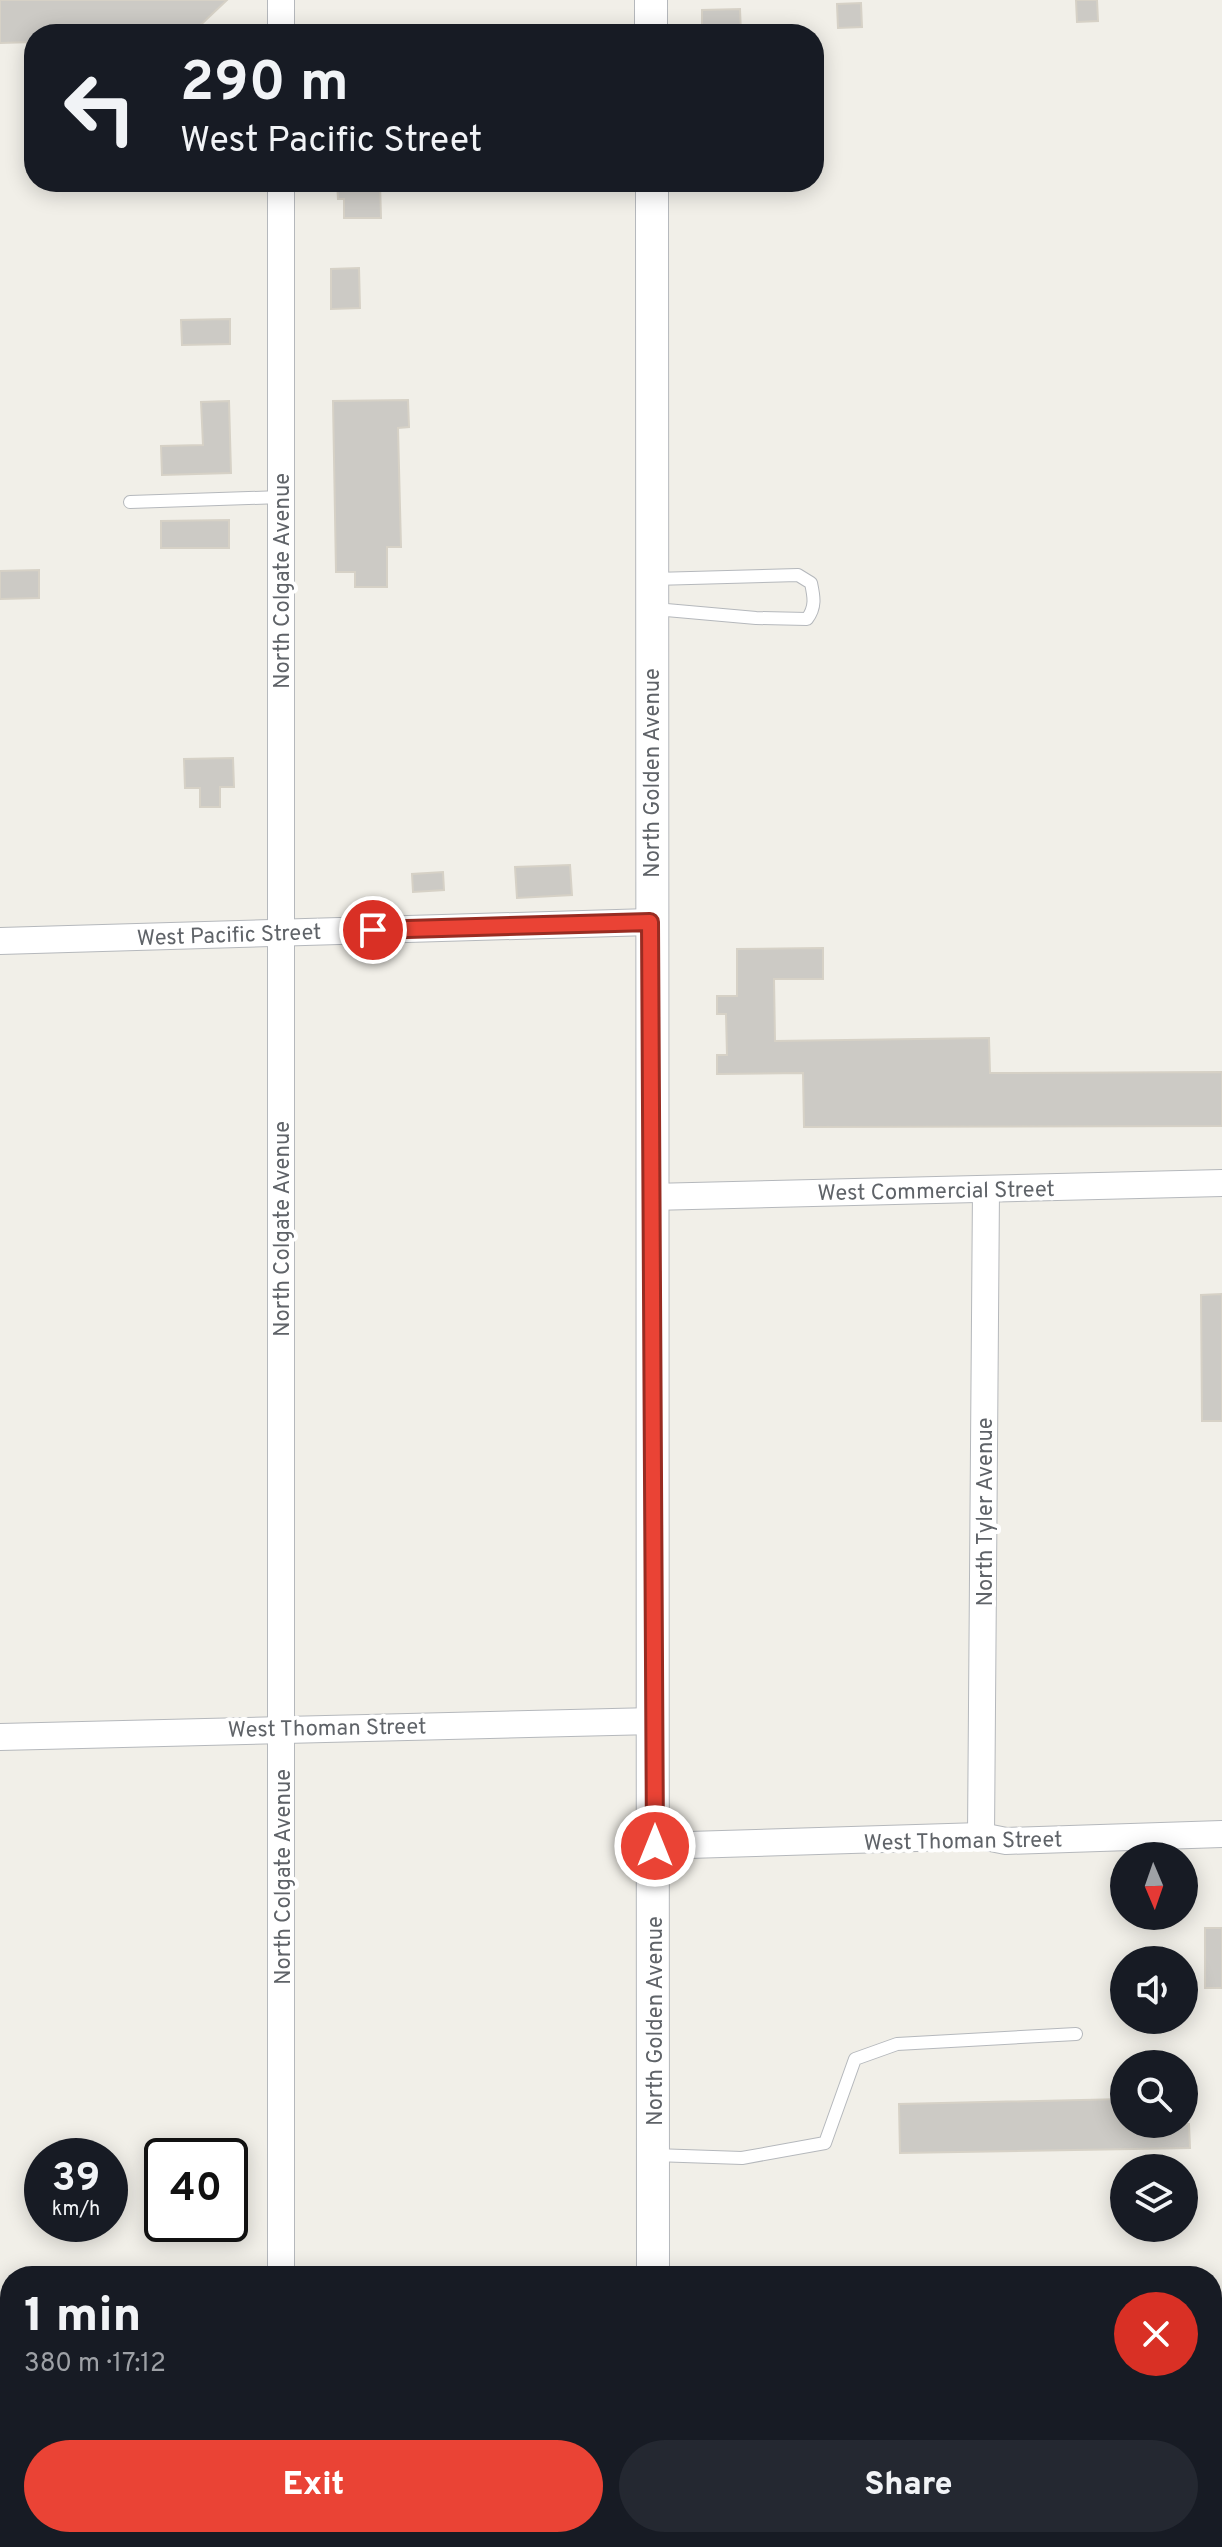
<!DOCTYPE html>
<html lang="en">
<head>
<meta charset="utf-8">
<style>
  body { margin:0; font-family:Overpass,sans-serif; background:#242831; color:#f1f3f6; height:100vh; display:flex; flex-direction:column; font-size:30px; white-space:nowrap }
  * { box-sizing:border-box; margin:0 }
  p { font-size:26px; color:#9ea1a6 }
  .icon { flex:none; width:44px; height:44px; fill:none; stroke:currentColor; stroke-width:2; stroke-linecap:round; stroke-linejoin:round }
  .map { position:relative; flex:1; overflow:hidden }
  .drawer { position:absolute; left:0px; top:2266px; width:1222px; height:282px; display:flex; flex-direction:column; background:#171b24; border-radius:32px 32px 0 0; box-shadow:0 4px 20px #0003 }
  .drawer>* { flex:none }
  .hud { position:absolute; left:24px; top:24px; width:800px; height:168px; border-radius:32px; box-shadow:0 4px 20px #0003; background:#171b24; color:#f1f3f6; overflow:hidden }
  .needle { width:52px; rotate:178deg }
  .fabs { position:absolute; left:1110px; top:1842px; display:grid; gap:16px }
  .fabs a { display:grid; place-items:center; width:88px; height:88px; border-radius:50%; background:#171b24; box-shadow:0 4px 20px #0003; font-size:40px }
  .speed { position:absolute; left:24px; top:2138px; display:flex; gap:16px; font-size:40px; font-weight:700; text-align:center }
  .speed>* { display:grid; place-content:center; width:104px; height:104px; border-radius:50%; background:#171b24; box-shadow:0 4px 20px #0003; line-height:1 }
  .speed small { font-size:20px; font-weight:400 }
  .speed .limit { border:4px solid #111; border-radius:12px; background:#fff; color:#111 }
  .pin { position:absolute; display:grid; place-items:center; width:68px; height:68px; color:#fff; margin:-34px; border:4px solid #fff; border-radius:50%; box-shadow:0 2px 8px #0007 }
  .me { position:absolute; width:88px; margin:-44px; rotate:0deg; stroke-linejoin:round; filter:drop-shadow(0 0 6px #0008) }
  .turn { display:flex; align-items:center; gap:28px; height:168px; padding:0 24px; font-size:36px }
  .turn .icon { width:104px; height:104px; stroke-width:2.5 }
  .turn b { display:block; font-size:56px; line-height:68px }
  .round { display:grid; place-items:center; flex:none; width:84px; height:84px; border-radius:42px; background:#242831 }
  .overview { display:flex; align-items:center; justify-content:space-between; height:136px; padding:0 24px }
  h1 { font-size:48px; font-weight:800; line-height:60px }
  .primary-button { display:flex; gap:16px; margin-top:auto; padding:16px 24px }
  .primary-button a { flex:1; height:92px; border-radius:48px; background:#ea4335; color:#fff; font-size:32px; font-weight:800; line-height:92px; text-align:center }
  .primary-button a+a { background:#242831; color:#f1f3f6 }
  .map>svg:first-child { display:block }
  .industrial { fill:#e0deda }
  .building { fill:#cccac5; stroke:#d6d1c6; stroke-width:2 }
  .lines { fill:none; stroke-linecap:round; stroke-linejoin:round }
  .service-casing { stroke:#b5b8bc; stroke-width:14 }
  .minor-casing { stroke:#b5b8bc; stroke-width:28 }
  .tertiary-casing { stroke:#b5b8bc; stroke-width:34 }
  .service { stroke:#fff; stroke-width:12 }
  .minor { stroke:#fff; stroke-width:26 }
  .tertiary { stroke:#fff; stroke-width:32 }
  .route-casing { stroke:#982c22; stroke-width:20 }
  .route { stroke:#ea4335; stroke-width:14 }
  .labels { text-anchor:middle; stroke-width:8; stroke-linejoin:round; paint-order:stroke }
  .street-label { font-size:22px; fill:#5f6368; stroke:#fff }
</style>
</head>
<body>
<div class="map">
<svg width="1222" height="2547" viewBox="0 0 1222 2547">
  <rect width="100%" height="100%" fill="#f1efe8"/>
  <g class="industrial">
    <polygon points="1212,2493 1222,2493 1222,2547 670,2547 670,2538 1212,2538"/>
    <polygon points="0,2538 634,2538 637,2547 0,2547"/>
  </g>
  <g class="building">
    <polygon points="0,0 227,0 191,34 34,34 34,42 0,43"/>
    <polygon points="1076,0 1097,0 1098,21 1077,22"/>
    <polygon points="861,3 862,27 838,28 837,4"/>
    <polygon points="740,9 741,34 702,34 702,10"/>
    <polygon points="337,182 380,182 381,218 344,218 344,199 338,199"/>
    <polygon points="359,268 360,308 331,309 331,269"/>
    <polygon points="230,319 230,344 182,345 181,320"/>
    <polygon points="408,400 409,427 398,428 401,547 387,547 387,587 355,587 355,572 336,572 333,401"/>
    <polygon points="229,401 231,473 162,475 161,446 203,445 201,402"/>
    <polygon points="229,520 229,548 161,548 161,521"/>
    <polygon points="39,570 39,598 0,599 0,571"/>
    <polygon points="233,758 234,787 220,787 220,807 200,807 200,788 185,788 184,759"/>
    <polygon points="570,865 572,895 517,898 515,867"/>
    <polygon points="443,872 444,890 413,892 412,874"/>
    <polygon points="823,948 823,979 774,979 775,1041 989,1038 990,1073 1222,1072 1222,1126 804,1127 803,1073 717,1074 717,1055 727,1055 726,1014 717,1014 717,996 737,996 737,949"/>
    <polygon points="1222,1294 1222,1421 1202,1421 1201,1295"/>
    <rect x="1205" y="1928" width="17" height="60"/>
    <polygon points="1124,2099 1124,2124 1189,2124 1190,2148 900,2153 899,2104"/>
  </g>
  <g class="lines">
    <defs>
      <g id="service">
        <polyline points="130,502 281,497"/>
        <path d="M654,579L798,575L811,583C814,597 816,607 807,619L756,618L655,609"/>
        <polyline points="654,2155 742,2158 825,2143 855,2059 897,2044 1076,2034"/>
        <polyline points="720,2547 1087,2540 1130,2547"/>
      </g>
      <g id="minor">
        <polyline points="281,34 281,0"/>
        <polyline points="281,182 281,2276"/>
        <polyline points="0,941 650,922"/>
        <polyline points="651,1197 1222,1183"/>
        <polyline points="0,1737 654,1721"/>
        <polyline points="981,1836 986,1189"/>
        <polyline points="655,1846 981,1836 1006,1841 1222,1834"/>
        <polyline points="0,2529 10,2528"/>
      </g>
      <g id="tertiary">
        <polyline points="651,0 651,34"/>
        <polyline points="652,182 653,2276"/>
        <polyline points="652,2547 652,2538"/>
      </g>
    </defs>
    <use href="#service" class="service-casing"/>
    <use href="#minor" class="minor-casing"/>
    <use href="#tertiary" class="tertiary-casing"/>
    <use href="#service" class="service"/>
    <use href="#minor" class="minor"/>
    <use href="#tertiary" class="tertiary"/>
  </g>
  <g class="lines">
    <defs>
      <polyline id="route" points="373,930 650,922 655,1846"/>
    </defs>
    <use href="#route" class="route-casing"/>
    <use href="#route" class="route"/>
  </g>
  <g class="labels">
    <g class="street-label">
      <text transform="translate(281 581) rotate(-90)" y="8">North Colgate Avenue</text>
      <text transform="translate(651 773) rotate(-90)" y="8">North Golden Avenue</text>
      <text transform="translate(229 934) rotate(-2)" y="8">West Pacific Street</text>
      <text transform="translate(936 1190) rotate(-1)" y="8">West Commercial Street</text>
      <text transform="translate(281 1229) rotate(-90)" y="8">North Colgate Avenue</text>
      <text transform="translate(984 1512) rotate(-90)" y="8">North Tyler Avenue</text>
      <text transform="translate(327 1727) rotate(-1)" y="8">West Thoman Street</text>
      <text transform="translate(963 1840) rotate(-1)" y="8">West Thoman Street</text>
      <text transform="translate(282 1877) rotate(-90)" y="8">North Colgate Avenue</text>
      <text transform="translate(654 2021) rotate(-90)" y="8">North Golden Avenue</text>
    </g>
  </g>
</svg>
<div class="fabs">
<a><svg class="needle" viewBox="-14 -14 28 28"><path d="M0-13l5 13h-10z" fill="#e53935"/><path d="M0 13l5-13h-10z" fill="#9ea1a6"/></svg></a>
<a><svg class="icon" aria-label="sound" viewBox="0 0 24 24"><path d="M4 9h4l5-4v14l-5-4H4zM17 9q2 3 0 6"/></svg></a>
<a><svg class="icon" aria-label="search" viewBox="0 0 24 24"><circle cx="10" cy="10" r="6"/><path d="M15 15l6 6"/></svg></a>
<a><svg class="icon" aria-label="layers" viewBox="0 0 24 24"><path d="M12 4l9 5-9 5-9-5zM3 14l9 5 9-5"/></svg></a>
</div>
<div class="speed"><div>39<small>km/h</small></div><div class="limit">40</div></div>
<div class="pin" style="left:373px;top:930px;background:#d93025"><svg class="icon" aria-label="arrive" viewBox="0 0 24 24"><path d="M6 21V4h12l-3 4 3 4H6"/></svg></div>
<svg class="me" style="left:655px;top:1846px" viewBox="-20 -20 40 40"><circle r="17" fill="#ea4335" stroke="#fff" stroke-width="3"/><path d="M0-11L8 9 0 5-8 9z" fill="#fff"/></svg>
<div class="hud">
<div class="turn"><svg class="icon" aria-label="left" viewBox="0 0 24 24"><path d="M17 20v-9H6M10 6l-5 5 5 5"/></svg><div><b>290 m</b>West Pacific Street</div></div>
</div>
<section class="drawer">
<div class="overview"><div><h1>1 min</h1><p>380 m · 17:12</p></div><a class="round" style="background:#d93025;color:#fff"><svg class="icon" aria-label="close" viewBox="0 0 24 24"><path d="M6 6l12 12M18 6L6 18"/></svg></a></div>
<div class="primary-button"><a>Exit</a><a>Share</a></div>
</section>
</div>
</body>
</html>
